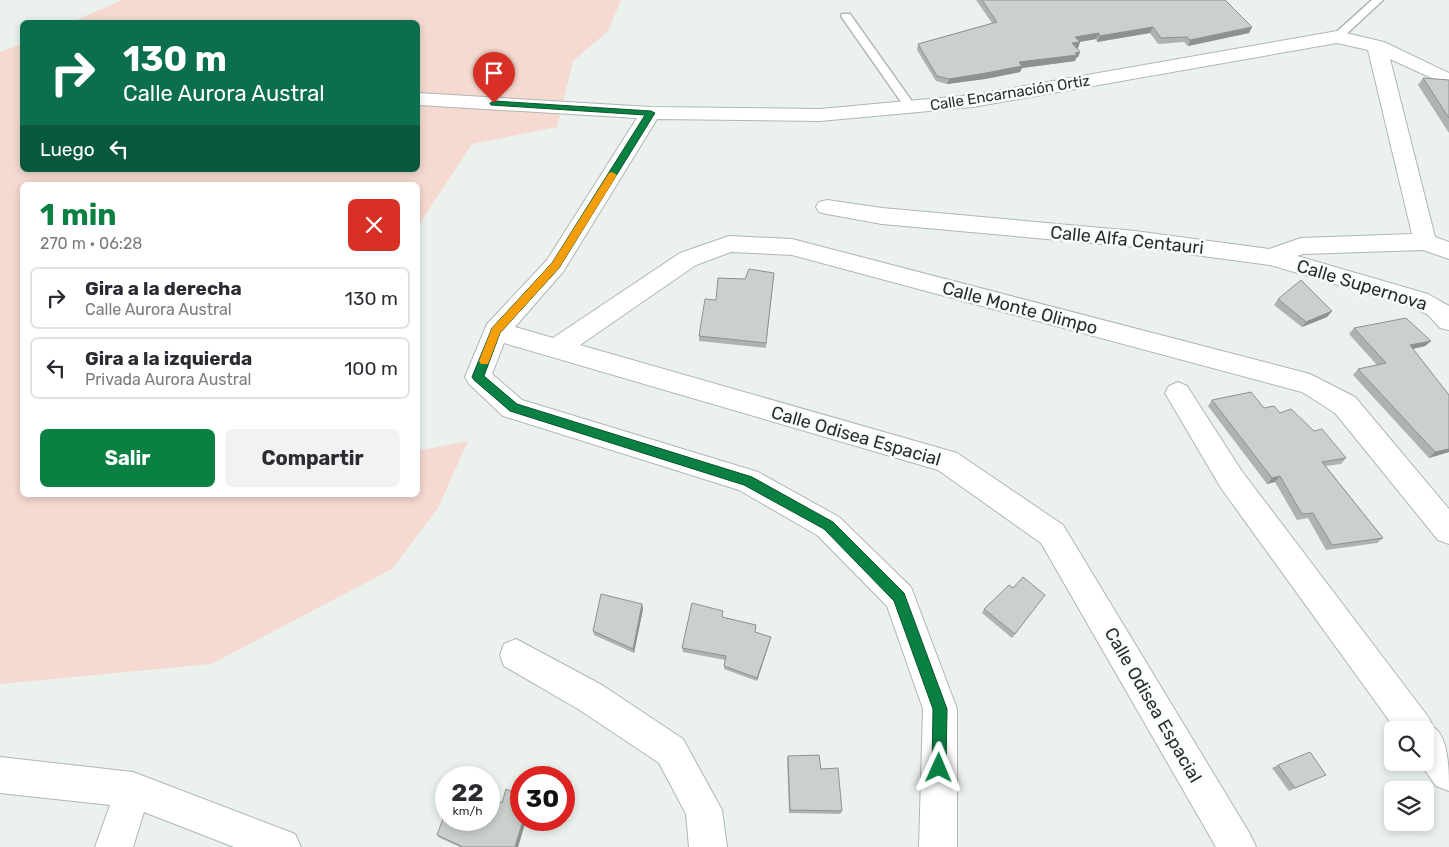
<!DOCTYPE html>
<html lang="es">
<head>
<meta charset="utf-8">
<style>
  body { margin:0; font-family:Rubik,sans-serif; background:#f2f2f3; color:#2b2b33; height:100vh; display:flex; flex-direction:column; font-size:19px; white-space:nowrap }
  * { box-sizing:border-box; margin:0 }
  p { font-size:16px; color:#7c7c81 }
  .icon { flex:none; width:28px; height:28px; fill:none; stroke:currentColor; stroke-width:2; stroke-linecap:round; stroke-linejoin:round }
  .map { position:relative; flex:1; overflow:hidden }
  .panel { position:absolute; left:20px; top:182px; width:400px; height:315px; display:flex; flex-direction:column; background:#fff; border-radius:8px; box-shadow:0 2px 8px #0003 }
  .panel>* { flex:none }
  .banner { position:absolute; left:20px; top:20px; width:400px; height:152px; border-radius:8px; box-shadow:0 2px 8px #0003; background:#0b6e4f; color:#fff; overflow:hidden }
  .tools { position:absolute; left:1384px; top:721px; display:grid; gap:10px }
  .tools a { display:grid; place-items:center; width:50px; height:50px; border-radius:8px; background:#fff; box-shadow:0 2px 8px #0003; font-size:25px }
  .speed { position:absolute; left:435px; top:766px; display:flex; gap:10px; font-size:25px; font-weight:700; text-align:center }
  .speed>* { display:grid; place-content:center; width:65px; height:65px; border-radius:50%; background:#fff; box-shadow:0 2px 8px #0003; line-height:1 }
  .speed small { font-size:12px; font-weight:400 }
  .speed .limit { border:8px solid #d22; background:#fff; color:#111 }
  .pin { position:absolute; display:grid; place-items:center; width:42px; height:42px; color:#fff; margin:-51px -21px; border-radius:50% 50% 50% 0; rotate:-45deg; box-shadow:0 0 5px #0007 }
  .pin .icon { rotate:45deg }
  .me { position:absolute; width:55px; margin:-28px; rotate:1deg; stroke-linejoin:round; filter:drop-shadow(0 0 4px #0008) }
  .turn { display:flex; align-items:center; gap:18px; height:105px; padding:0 20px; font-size:22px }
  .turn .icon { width:65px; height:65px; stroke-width:2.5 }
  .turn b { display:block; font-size:35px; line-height:42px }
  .then { display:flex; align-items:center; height:48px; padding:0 20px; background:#0003; gap:10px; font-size:19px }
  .round { display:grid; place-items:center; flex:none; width:52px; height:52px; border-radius:8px; background:#f2f2f3 }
  .summary { display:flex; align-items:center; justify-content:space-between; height:85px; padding:0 20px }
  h1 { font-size:30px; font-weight:700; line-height:38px; color:#0b8043 }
  .button { display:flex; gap:10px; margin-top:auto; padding:10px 20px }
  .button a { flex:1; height:58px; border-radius:8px; background:#0b8043; color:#fff; font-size:20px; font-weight:700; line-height:58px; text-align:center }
  .button a+a { background:#f2f2f3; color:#2b2b33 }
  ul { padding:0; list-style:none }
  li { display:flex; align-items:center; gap:15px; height:62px; margin:0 10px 8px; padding:0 10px; border:2px solid #e1e1e2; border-radius:8px }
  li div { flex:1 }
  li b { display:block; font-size:19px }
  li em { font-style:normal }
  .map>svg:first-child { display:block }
  .green { fill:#f6d9d0 }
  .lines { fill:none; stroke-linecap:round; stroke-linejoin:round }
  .lane-casing { stroke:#afb6b2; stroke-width:3 }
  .street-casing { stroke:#afb6b2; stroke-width:2 }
  .lane { fill:#fff; fill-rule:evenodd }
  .street { fill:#fff; fill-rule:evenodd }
  .wall { fill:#aeb3af }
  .shaded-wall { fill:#8d928f }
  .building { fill:#cad0cc; stroke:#8d928f }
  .route { fill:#0b8043; stroke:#07532c }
  .slow { fill:#f59e0b }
  .labels { text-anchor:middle; stroke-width:5; stroke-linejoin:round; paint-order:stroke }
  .far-street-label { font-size:15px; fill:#2c2e2d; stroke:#f8fffb }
  .street-label { font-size:18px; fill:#2c2e2d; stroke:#f8fffb }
</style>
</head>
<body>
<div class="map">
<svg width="1449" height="847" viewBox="0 0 1449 847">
  <rect width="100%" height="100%" fill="#ebf2ed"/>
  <polygon class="green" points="122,0 621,0 608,31 573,61 557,127 472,144 418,226 418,185 22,185 22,495 418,495 418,451 468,441 438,508 392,569 211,664 0,684 0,52 22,44 22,170 418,170 418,22 72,22"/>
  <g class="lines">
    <defs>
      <g id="lane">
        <polygon points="1372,0 1383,0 1341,39 1333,39 1333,35"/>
        <polygon points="842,14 850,14 916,107 914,109 906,109 841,16"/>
      </g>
      <g id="street">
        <polygon points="1337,31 1384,42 1449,73 1449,86 1390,59 1435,237 1449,242 1449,259 1423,250 1303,254 1297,256 1428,294 1449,306 1449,330 1440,328 1428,315 1411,306 1270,265 1135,247 882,224 827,214 819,212 816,207 819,202 827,200 882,208 1135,231 1269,249 1301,238 1412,234 1368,50 1337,43 973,107 820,121 657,119 563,272 515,327 553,338 680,253 729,236 792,239 1310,374 1355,397 1449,509 1449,544 1438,540 1335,413 1302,392 792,255 731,252 696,265 580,345 957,453 1063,525 1250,834 1256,847 1216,847 1041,543 938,470 504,343 492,374 522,400 758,472 839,517 911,587 957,709 957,847 919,847 923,709 887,606 817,535 739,490 503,416 469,384 465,377 487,324 547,260 637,118 418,105 418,93 651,107 820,109 973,95"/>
        <path d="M1178,382L1187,386L1241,470L1429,718L1433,727C1449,736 1449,771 1449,791L1436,786L1419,762H1425V730H1396L1221,488L1165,393L1169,386Z"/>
        <polygon points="516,639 602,685 683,739 722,810 727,847 689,847 686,814 659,763 578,709 504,666 500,655 504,644"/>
        <polygon points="0,757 133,772 295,834 301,847 234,847 144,812 133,847 95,847 110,805 0,793"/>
      </g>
    </defs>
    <use href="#lane" class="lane-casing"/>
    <use href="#street" class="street-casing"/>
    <use href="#lane" class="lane"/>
    <use href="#street" class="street"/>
  </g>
  <g class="wall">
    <polygon points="976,0 1225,0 1252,27 1249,33 1188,46 1184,42 1158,44 1150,33 1097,42 1096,39 1080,42 1078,48 1077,48 1080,52 1078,57 1076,58 1075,61 1022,68 1020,72 985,79 947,84 936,81 917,50 918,44 992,23"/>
    <polygon points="1423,78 1449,80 1449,133 1418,85"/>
    <polygon points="774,273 766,348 699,341 699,336 716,300 745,279"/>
    <polygon points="1278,299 1332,311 1327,317 1302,327 1274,305"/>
    <polygon points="1354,328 1431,341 1425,346 1413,349 1449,395 1449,452 1429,458 1353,375 1358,369 1377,365 1349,334"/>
    <polygon points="1212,400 1264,408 1280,413 1314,431 1346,458 1341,464 1326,466 1383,538 1377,543 1326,550 1308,518 1297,520 1275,482 1267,484 1208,406"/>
    <polygon points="1013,588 1045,595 1012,638 982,613 984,609"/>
    <polygon points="642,604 643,609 634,653 594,635 593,631"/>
    <polygon points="723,617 756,625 755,632 770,641 757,681 724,669 725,660 683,652 682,648"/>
    <polygon points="788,756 821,769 842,811 840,814 789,813 787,759"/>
    <polygon points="1278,765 1326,775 1289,791 1272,768"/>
    <polygon points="502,803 521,820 526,820 518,847 460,847 440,838 437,835"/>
  </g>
  <g class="shaded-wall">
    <polygon points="1153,27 1150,33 1097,42 1099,36"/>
    <polygon points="1252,27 1249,33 1188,46 1190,40"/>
    <polygon points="1099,33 1096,39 1073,43 1075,37"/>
    <polygon points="1080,42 1078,48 1070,49 1072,43"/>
    <polygon points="1080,52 1078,57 1076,58 1075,61 1022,68 1020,72 985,79 947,84 949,79 1019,62"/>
    <polygon points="1332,311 1327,317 1302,327 1306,322"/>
    <polygon points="1431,341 1425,346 1404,351 1410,345"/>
    <polygon points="1449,449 1449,452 1429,458 1435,452"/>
    <polygon points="1280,476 1275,482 1267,484 1272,478"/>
    <polygon points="642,604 643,609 634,653 633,649"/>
    <polygon points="771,637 770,641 757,681 757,678"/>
    <polygon points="523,820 526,820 518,847 515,847"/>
  </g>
  <g class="building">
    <polygon points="982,0 1225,0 1252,27 1190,40 1187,37 1161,38 1153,27 1099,36 1099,33 1075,37 1080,42 1072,43 1080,52 1075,53 1077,55 1019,62 1022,66 986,73 949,79 937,76 918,44 997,22"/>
    <polygon points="1423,78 1449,80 1449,118"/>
    <polygon points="749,269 774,273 766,343 699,336 705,299 716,300 718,278 745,279"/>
    <polygon points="1301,280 1332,311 1306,322 1278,299"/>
    <polygon points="1406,318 1431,341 1410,345 1449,395 1449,449 1435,452 1358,369 1386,363 1354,328"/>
    <polygon points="1251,392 1264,408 1274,406 1280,413 1291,409 1314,431 1322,429 1346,458 1322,462 1383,538 1332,545 1313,513 1302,514 1280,476 1272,478 1212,400"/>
    <polygon points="1023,577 1045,595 1015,634 984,609 1009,585 1013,588"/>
    <polygon points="601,594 642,604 633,649 593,631"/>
    <polygon points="692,603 723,611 722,617 756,625 755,632 771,637 757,678 724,666 726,656 682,648"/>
    <polygon points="1310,752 1326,775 1295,788 1278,765"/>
    <polygon points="819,755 821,769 838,768 842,811 790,810 788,756"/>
    <polygon points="506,789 521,796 521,820 523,820 515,847 463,847 437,835 446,811 446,820 489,820 489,796 502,803"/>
  </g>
  <polygon class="route" points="494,101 651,111 655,113 559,268 500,333 484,376 517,404 752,477 833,522 904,593 947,709 946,768 944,773 939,775 934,773 932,768 933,709 894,601 824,529 744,485 510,411 474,380 472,377 492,328 552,263 645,115 491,105 490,103"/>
  <polygon class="slow" points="612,172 617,175 559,268 500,333 488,364 481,364 479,361 492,328 552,263 609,173"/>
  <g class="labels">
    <g class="far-street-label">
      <text transform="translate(1010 93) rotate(-9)" y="5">Calle Encarnación Ortiz</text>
    </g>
    <g class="street-label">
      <text transform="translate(1127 240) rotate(6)" y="6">Calle Alfa Centauri</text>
      <text transform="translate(1362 285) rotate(17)" y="6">Calle Supernova</text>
      <text transform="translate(1020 308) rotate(15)" y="6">Calle Monte Olimpo</text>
      <text transform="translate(856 436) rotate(16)" y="6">Calle Odisea Espacial</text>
      <text transform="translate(1153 705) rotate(60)" y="6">Calle Odisea Espacial</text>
    </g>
  </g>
</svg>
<div class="tools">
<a><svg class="icon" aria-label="search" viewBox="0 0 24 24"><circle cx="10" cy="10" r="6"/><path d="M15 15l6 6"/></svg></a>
<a><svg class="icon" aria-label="layers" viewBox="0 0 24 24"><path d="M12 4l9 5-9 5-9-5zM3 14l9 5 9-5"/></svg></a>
</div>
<div class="speed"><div>22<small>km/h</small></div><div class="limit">30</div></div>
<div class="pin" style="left:494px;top:103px;background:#d93025"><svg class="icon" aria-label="arrive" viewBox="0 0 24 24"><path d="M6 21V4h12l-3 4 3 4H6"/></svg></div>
<svg class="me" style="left:939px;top:768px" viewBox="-20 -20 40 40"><path d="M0-17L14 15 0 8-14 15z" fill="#0b8043" stroke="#fff" stroke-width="4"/></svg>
<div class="banner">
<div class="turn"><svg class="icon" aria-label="right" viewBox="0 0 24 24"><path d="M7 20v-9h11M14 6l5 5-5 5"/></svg><div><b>130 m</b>Calle Aurora Austral</div></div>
<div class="then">Luego<svg class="icon" aria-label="left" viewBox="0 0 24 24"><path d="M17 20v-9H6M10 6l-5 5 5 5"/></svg></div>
</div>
<section class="panel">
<div class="summary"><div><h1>1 min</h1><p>270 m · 06:28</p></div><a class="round" style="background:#d93025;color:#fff"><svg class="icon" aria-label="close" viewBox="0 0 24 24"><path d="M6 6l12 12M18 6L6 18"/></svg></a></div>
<ul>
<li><svg class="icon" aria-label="right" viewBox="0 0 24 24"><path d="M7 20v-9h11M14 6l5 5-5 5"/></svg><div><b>Gira a la derecha</b><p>Calle Aurora Austral</p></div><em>130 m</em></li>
<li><svg class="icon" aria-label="left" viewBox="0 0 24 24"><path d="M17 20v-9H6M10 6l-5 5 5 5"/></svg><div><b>Gira a la izquierda</b><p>Privada Aurora Austral</p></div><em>100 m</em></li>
</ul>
<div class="button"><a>Salir</a><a>Compartir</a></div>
</section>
</div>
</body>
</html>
